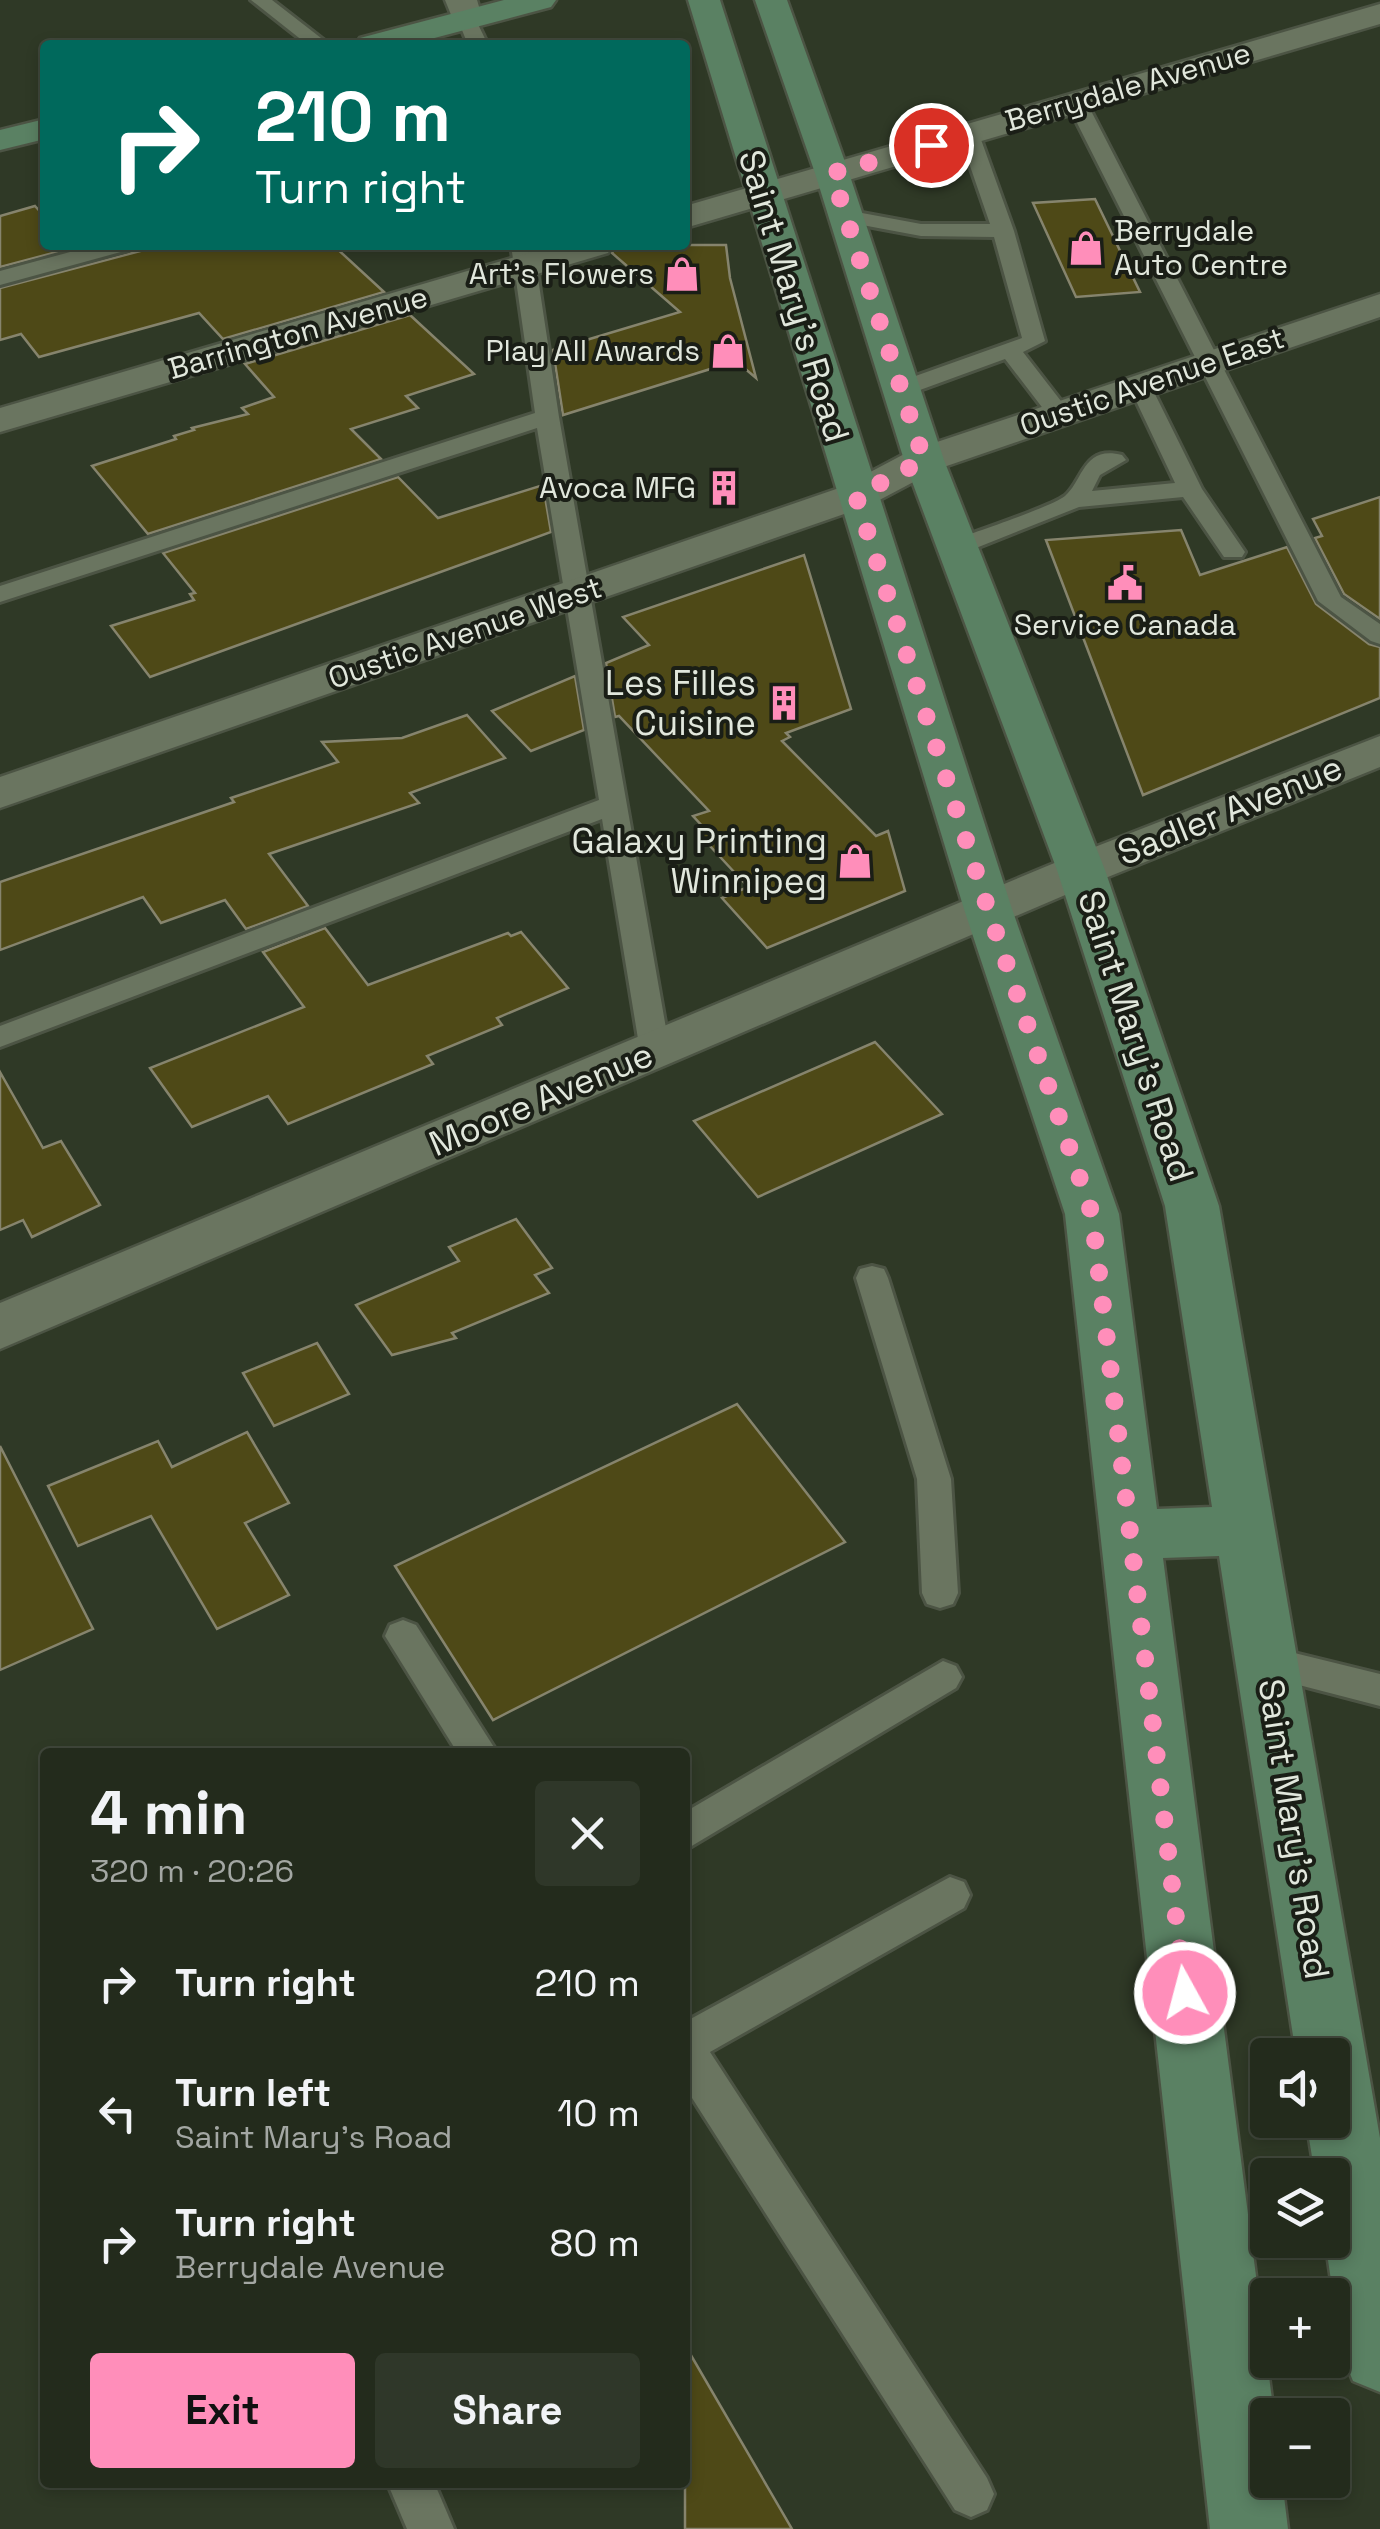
<!DOCTYPE html>
<html lang="en">
<head>
<meta charset="utf-8">
<style>
  body { margin:0; font-family:"Space Grotesk",sans-serif; background:#2f3729; color:#f1f3f6; height:100vh; display:flex; flex-direction:column; font-size:38px; white-space:nowrap }
  * { box-sizing:border-box; margin:0 }
  p { font-size:32px; color:#a3a7a3 }
  .icon { flex:none; width:55px; height:55px; fill:none; stroke:currentColor; stroke-width:2; stroke-linecap:round; stroke-linejoin:round }
  .map { position:relative; flex:1; overflow:hidden }
  .drawer { position:absolute; left:40px; top:1748px; width:650px; height:740px; display:flex; flex-direction:column; background:#232b1c; border-radius:10px; box-shadow:0 5px 15px #0003,0 0 0 2px #40473b }
  .drawer>* { flex:none }
  .banner { position:absolute; left:40px; top:40px; width:650px; height:210px; border-radius:10px; box-shadow:0 5px 15px #0003,0 0 0 2px #40473b; background:#00695c; color:#fff; overflow:hidden }
  .fabs { position:absolute; left:1250px; top:2038px; display:grid; gap:20px }
  .fabs a { display:grid; place-items:center; width:100px; height:100px; border-radius:10px; background:#232b1c; box-shadow:0 5px 15px #0003,0 0 0 2px #40473b; font-size:50px }
  .pin { position:absolute; display:grid; place-items:center; width:85px; height:85px; color:#fff; margin:-42px; border:5px solid #fff; border-radius:50%; box-shadow:0 2px 10px #0007 }
  .me { position:absolute; width:110px; margin:-55px; rotate:353deg; stroke-linejoin:round; filter:drop-shadow(0 0 8px #0008) }
  .turn { display:flex; align-items:center; gap:35px; height:210px; padding:0 50px; font-size:45px }
  .turn .icon { width:130px; height:130px; stroke-width:2.5 }
  .turn b { display:block; font-size:70px; line-height:85px }
  .round { display:grid; place-items:center; flex:none; width:105px; height:105px; border-radius:10px; background:#2f3729 }
  .overview { display:flex; align-items:center; justify-content:space-between; height:170px; padding:0 50px }
  h1 { font-size:60px; font-weight:700; line-height:75px }
  .primary-button { display:flex; gap:20px; margin-top:auto; padding:20px 50px }
  .primary-button a { flex:1; height:115px; border-radius:10px; background:#ff8eba; color:#111; font-size:40px; font-weight:700; line-height:115px; text-align:center }
  .primary-button a+a { background:#2f3729; color:#f1f3f6 }
  ul { padding:0; list-style:none }
  li { display:flex; align-items:center; gap:30px; height:130px; padding:0 50px }
  li div { flex:1 }
  li b { display:block; font-size:38px }
  li em { font-style:normal }
  .map>svg:first-child { display:block }
  .building { fill:#4e4917; stroke:#86846d; stroke-width:2.5 }
  .lines { fill:none; stroke-linecap:round; stroke-linejoin:round }
  .lane-casing { stroke:#4c5444; stroke-width:6 }
  .street-casing { stroke:#4c5444; stroke-width:5 }
  .secondary-casing { stroke:#4c5444; stroke-width:5 }
  .lane { fill:#6a7560; fill-rule:evenodd }
  .street { fill:#6a7560; fill-rule:evenodd }
  .secondary { fill:#5a8163; fill-rule:evenodd }
  .route { stroke:#ff8eba; stroke-width:18; stroke-dasharray:0 32.4 }
  .labels { text-anchor:middle; stroke-width:8; stroke-linejoin:round; paint-order:stroke }
  .far-street-label { font-size:30px; fill:#e1e7dc; stroke:#1a1e16 }
  .far-poi-label { font-size:30px; fill:#e1e7dc; stroke:#1a1e16; text-anchor:end }
  .street-label { font-size:35px; fill:#e1e7dc; stroke:#1a1e16 }
  .poi-label { font-size:35px; fill:#e1e7dc; stroke:#1a1e16; text-anchor:end }
</style>
</head>
<body>
<div class="map">
<svg width="1380" height="2529" viewBox="0 0 1380 2529">
  <rect width="100%" height="100%" fill="#2f3926"/>
  <g class="building">
    <polygon points="1095,199 1140,292 1076,297 1033,203"/>
    <polygon points="35,206 45,217 45,245 72,248 0,267 0,216"/>
    <polygon points="163,245 333,245 384,292 223,339 199,313 39,357 21,334 0,340 0,288"/>
    <polygon points="617,245 726,245 730,278 756,378 736,361 563,415 553,350 680,312 612,253"/>
    <polygon points="410,315 474,374 406,396 418,408 351,429 381,459 148,534 92,466 176,439 174,436 194,430 192,428 248,414 242,408 274,397 245,364"/>
    <polygon points="398,477 438,518 543,485 551,532 150,677 111,626 194,600 190,594 195,593 163,553"/>
    <polygon points="1380,497 1380,619 1344,594 1315,538 1322,536 1313,519"/>
    <polygon points="1181,530 1200,575 1287,547 1316,604 1369,644 1380,647 1380,698 1143,795 1046,540"/>
    <polygon points="804,555 851,709 786,733 790,737 782,741 876,836 888,831 905,891 767,948 722,898 748,887 697,832 705,829 693,816 709,811 619,716 615,717 606,663 649,645 623,617"/>
    <polygon points="575,676 584,730 531,751 492,711"/>
    <polygon points="467,715 505,758 410,793 419,803 269,854 308,906 246,929 225,900 161,923 143,897 0,950 0,882 234,802 231,798 338,762 322,742 402,738"/>
    <polygon points="325,928 368,985 508,933 511,936 521,932 568,988 497,1018 502,1025 427,1056 433,1064 288,1124 268,1096 192,1127 150,1068 304,1007 263,952"/>
    <polygon points="875,1042 942,1114 758,1197 694,1121"/>
    <polygon points="0,1072 43,1148 61,1141 100,1205 32,1237 23,1220 0,1230"/>
    <polygon points="516,1219 552,1268 535,1275 549,1293 452,1333 456,1338 392,1355 356,1305 459,1261 449,1247"/>
    <polygon points="317,1343 349,1394 274,1426 243,1373"/>
    <polygon points="737,1404 845,1542 493,1720 395,1566"/>
    <polygon points="247,1432 289,1503 245,1523 289,1595 217,1629 151,1516 78,1546 48,1486 158,1441 172,1467"/>
    <polygon points="0,1446 93,1629 0,1670"/>
    <polygon points="685,2345 792,2529 685,2529"/>
  </g>
  <g class="lines">
    <defs>
      <g id="lane">
        <polygon points="251,0 272,0 330,45 308,45"/>
        <polygon points="467,14 476,20 488,45 468,45 458,20"/>
        <polygon points="1077,97 1087,103 1341,597 1380,624 1380,644 1371,641 1318,601 1067,103"/>
        <polygon points="969,128 979,134 1014,231 1045,341 1023,352 1071,414 1067,419 1051,419 1005,359 909,394 901,396 890,389 893,384 1022,338 994,237 921,236 846,222 835,216 846,210 921,224 990,224 959,134"/>
        <polygon points="96,245 131,245 128,250 0,285 0,271"/>
        <polygon points="511,245 533,245 559,417 670,1051 666,1058 655,1062 644,1058 640,1051 602,819 0,1047 0,1026 599,800 537,428 0,602 0,586 535,413"/>
        <path d="M1140,379L1151,386L1202,489L1245,552L1242,557H1224L1183,497L1079,507L966,552H948L945,547L948,542C972,533 1049,508 1065,496C1083,481 1083,445 1122,455L1126,460L1100,475L1092,491L1175,483L1129,386Z"/>
        <polygon points="872,1266 884,1269 888,1278 951,1479 958,1593 953,1604 940,1608 927,1604 922,1593 917,1479 856,1278 860,1269"/>
        <polygon points="403,1620 416,1625 497,1752 457,1752 385,1636 390,1625"/>
        <polygon points="1266,1646 1380,1674 1380,1706 1253,1673 1248,1662 1253,1651"/>
        <polygon points="943,1661 956,1666 962,1677 956,1688 685,1850 685,1812"/>
        <polygon points="950,1877 964,1882 970,1895 964,1908 710,2052 987,2478 994,2494 987,2510 971,2517 955,2510 685,2087 685,2022"/>
        <polygon points="387,2482 434,2482 454,2529 407,2529"/>
      </g>
      <g id="street">
        <polygon points="445,0 477,0 483,20 478,27 456,27"/>
        <polygon points="1380,4 1380,24 685,228 685,206"/>
        <polygon points="556,245 613,245 608,253 0,432 0,408"/>
        <polygon points="1380,294 1380,317 938,469 870,505 0,808 0,777 842,487 910,451"/>
        <polygon points="1380,736 1380,767 1098,881 0,1349 0,1303 1064,859"/>
      </g>
      <g id="secondary">
        <polygon points="504,0 556,0 551,7 408,45 355,45 360,38"/>
        <polygon points="688,0 720,0 1012,909 1119,1214 1157,1509 1212,1507 1165,1206 1057,870 904,460 815,173 755,0 787,0 849,173 944,460 1105,870 1219,1206 1380,2138 1380,2392 1353,2381 1342,2354 1325,2240 1332,2240 1332,2175 1315,2175 1306,2120 1332,2120 1332,2055 1296,2055 1219,1556 1163,1558 1274,2415 1268,2415 1268,2480 1282,2480 1288,2529 1210,2529 1065,1214 964,909"/>
        <polygon points="45,119 45,139 0,150 0,130"/>
      </g>
    </defs>
    <use href="#lane" class="lane-casing"/>
    <use href="#street" class="street-casing"/>
    <use href="#secondary" class="secondary-casing"/>
    <use href="#lane" class="lane"/>
    <use href="#street" class="street"/>
    <use href="#secondary" class="secondary"/>
  </g>
  <g class="lines">
    <polyline class="route" points="931,145 832,173 924,460 856,496 988,909 1092,1214 1185,1993"/>
  </g>
  <defs>
    <symbol id="shop-bare" viewBox="-9 -9 18 18"><path d="M-5-2.5h2.3a2.7 3.5 0 0 1 5.4 0H5L5.5 6h-11ZM-1.5-2.5h3a1.5 2.3 0 0 0-3 0Z" fill="#ff8eba" stroke="#1a1e16" stroke-width="2.5" paint-order="stroke"/></symbol>
    <symbol id="building-bare" viewBox="-9 -9 18 18"><path d="M-4-6H4V6H1V3H-1V6H-4ZM-2.5-4.3h1.7v1.8h-1.7ZM.8-4.3h1.7v1.8H.8ZM-2.5-1h1.7V.8h-1.7ZM.8-1h1.7V.8H.8Z" fill="#ff8eba" stroke="#1a1e16" stroke-width="2.5" paint-order="stroke"/></symbol>
    <symbol id="civic-bare" viewBox="-9 -9 18 18"><path d="M-.6-6.5H3V-4.5H.6V-3L4-1V1h2V6H-6V1h2V-1L-.6-3ZM-1.2 2.5V6h2.4V2.5Z" fill="#ff8eba" stroke="#1a1e16" stroke-width="2.5" paint-order="stroke"/></symbol>
  </defs>
  <g fill-rule="evenodd">
    <use href="#shop-bare" x="1061" y="223" width="50" height="50"/>
    <use href="#shop-bare" x="657" y="249" width="50" height="50"/>
    <use href="#shop-bare" x="703" y="326" width="50" height="50"/>
    <use href="#building-bare" x="699" y="463" width="50" height="50"/>
    <use href="#civic-bare" x="1100" y="558" width="50" height="50"/>
    <use href="#building-bare" x="759" y="678" width="50" height="50"/>
    <use href="#shop-bare" x="830" y="836" width="50" height="50"/>
  </g>
  <g class="labels">
    <g class="far-street-label">
      <text transform="translate(1128 87) rotate(-16)" y="10">Berrydale Avenue</text>
      <text transform="translate(298 333) rotate(-16)" y="10">Barrington Avenue</text>
      <text transform="translate(1152 382) rotate(-19)" y="10">Oustic Avenue East</text>
      <text transform="translate(465 633) rotate(-19)" y="10">Oustic Avenue West</text>
    </g>
    <g class="far-poi-label">
      <text x="1114" y="241" text-anchor="start">Berrydale<tspan x="1114" dy="34">Auto Centre</tspan></text>
      <text x="654" y="284">Art's Flowers</text>
      <text x="700" y="361">Play All Awards</text>
      <text x="696" y="498">Avoca MFG</text>
      <text x="1125" y="635" text-anchor="middle">Service Canada</text>
    </g>
    <g class="street-label">
      <text transform="translate(794 296) rotate(73)" y="12">Saint Mary’s Road</text>
      <text transform="translate(1230 810) rotate(-22)" y="12">Sadler Avenue</text>
      <text transform="translate(1136 1036) rotate(72)" y="12">Saint Mary’s Road</text>
      <text transform="translate(541 1099) rotate(-23)" y="12">Moore Avenue</text>
      <text transform="translate(1294 1829) rotate(81)" y="12">Saint Mary’s Road</text>
    </g>
    <g class="poi-label">
      <text x="756" y="695">Les Filles<tspan x="756" dy="40">Cuisine</tspan></text>
      <text x="827" y="853">Galaxy Printing<tspan x="827" dy="40">Winnipeg</tspan></text>
    </g>
  </g>
</svg>
<div class="fabs">
<a><svg class="icon" aria-label="sound" viewBox="0 0 24 24"><path d="M4 9h4l5-4v14l-5-4H4zM17 9q2 3 0 6"/></svg></a>
<a><svg class="icon" aria-label="layers" viewBox="0 0 24 24"><path d="M12 4l9 5-9 5-9-5zM3 14l9 5 9-5"/></svg></a>
<a>+</a>
<a>−</a>
</div>
<div class="pin" style="left:931px;top:145px;background:#d93025"><svg class="icon" aria-label="arrive" viewBox="0 0 24 24"><path d="M6 21V4h12l-3 4 3 4H6"/></svg></div>
<svg class="me" style="left:1185px;top:1993px" viewBox="-20 -20 40 40"><circle r="17" fill="#ff8eba" stroke="#fff" stroke-width="3"/><path d="M0-11L8 9 0 5-8 9z" fill="#fff"/></svg>
<div class="banner">
<div class="turn"><svg class="icon" aria-label="right" viewBox="0 0 24 24"><path d="M7 20v-9h11M14 6l5 5-5 5"/></svg><div><b>210 m</b>Turn right</div></div>
</div>
<section class="drawer">
<div class="overview"><div><h1>4 min</h1><p>320 m · 20:26</p></div><a class="round"><svg class="icon" aria-label="close" viewBox="0 0 24 24"><path d="M6 6l12 12M18 6L6 18"/></svg></a></div>
<ul>
<li><svg class="icon" aria-label="right" viewBox="0 0 24 24"><path d="M7 20v-9h11M14 6l5 5-5 5"/></svg><div><b>Turn right</b></div><em>210 m</em></li>
<li><svg class="icon" aria-label="left" viewBox="0 0 24 24"><path d="M17 20v-9H6M10 6l-5 5 5 5"/></svg><div><b>Turn left</b><p>Saint Mary’s Road</p></div><em>10 m</em></li>
<li><svg class="icon" aria-label="right" viewBox="0 0 24 24"><path d="M7 20v-9h11M14 6l5 5-5 5"/></svg><div><b>Turn right</b><p>Berrydale Avenue</p></div><em>80 m</em></li>
</ul>
<div class="primary-button"><a>Exit</a><a>Share</a></div>
</section>
</div>
</body>
</html>
